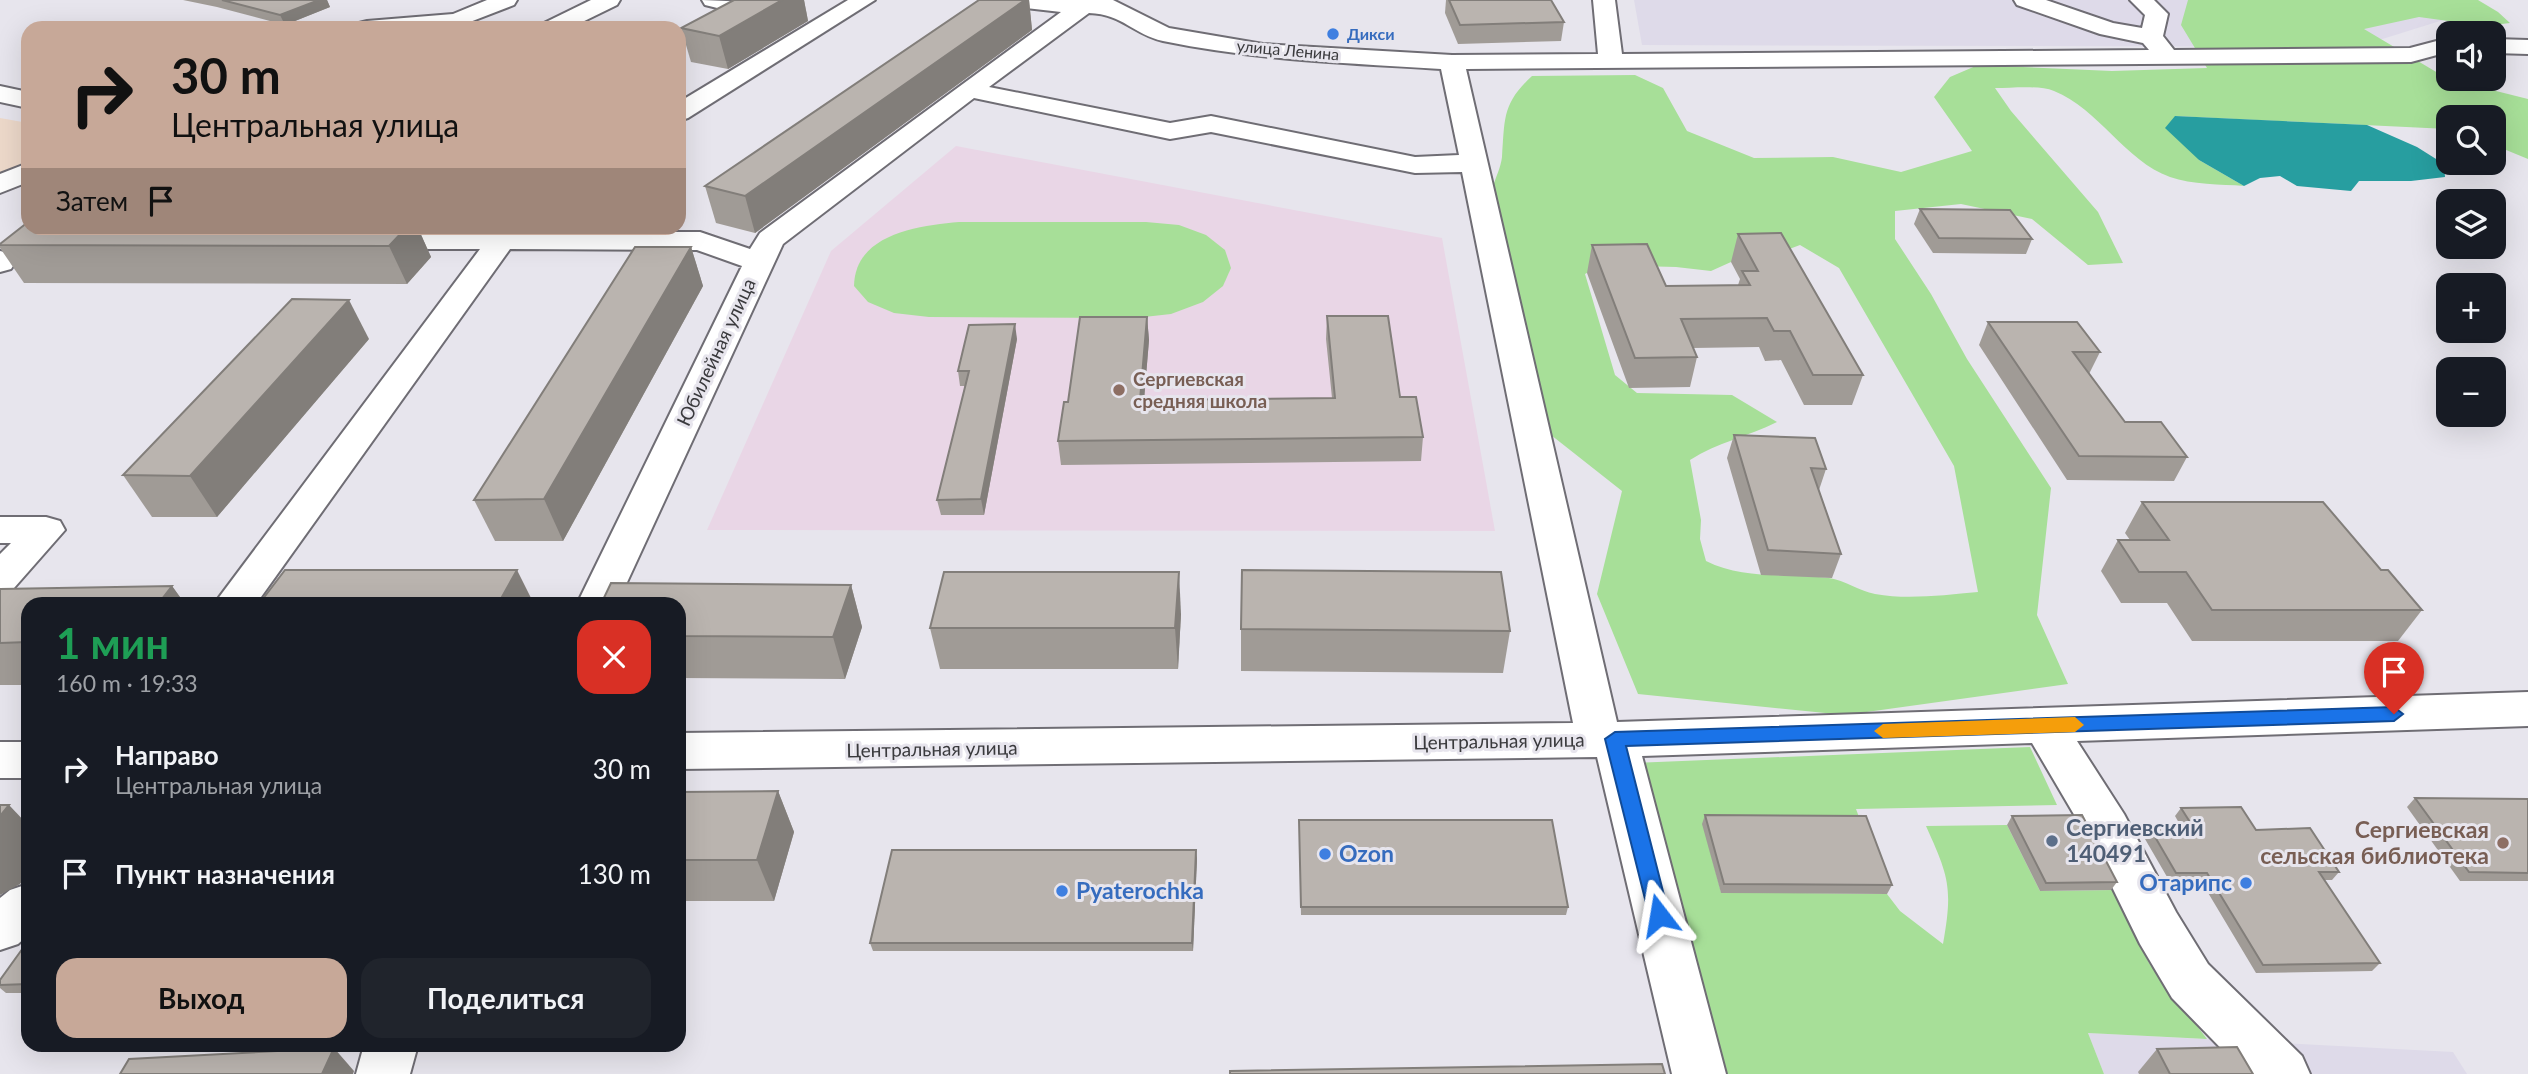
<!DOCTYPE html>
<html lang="ru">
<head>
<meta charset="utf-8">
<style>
  body { margin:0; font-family:Lato,sans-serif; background:#20242c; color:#f1f3f6; height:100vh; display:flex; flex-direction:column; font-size:26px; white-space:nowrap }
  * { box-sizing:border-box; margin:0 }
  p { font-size:23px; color:#9ea1a6 }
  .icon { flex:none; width:38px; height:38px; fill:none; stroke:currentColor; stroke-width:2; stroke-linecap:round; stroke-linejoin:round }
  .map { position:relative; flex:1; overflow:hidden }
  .drawer { position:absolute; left:21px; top:597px; width:665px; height:455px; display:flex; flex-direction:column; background:#171b24; border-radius:21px; box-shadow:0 7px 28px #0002 }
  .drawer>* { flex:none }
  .guide { position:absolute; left:21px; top:21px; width:665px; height:214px; border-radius:21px; box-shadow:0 7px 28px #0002; background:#c7a898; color:#111; overflow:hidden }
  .fabs { position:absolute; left:2436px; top:21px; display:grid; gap:14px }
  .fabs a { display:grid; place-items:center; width:70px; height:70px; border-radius:14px; background:#171b24; box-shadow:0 7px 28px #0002; font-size:35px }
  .pin { position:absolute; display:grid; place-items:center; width:60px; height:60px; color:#fff; margin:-72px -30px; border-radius:50% 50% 50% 0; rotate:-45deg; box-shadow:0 0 7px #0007 }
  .pin .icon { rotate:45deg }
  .me { position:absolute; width:77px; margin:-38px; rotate:346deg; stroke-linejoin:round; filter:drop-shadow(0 0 5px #0008) }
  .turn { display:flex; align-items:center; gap:24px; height:147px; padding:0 35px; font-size:32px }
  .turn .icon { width:91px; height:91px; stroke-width:2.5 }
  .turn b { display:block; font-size:49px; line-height:60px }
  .then { display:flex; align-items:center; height:66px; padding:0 35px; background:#0003; gap:14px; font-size:26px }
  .round { display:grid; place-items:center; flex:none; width:74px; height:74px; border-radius:21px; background:#20242c }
  .headline { display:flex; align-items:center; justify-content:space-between; height:119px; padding:0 35px }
  h1 { font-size:42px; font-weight:700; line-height:52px; color:#1e9e55 }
  .cta { display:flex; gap:14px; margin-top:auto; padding:14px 35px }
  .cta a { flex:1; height:80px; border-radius:21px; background:#c7a898; color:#111; font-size:28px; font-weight:700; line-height:80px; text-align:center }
  .cta a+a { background:#20242c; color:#f1f3f6 }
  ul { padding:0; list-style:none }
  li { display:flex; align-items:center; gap:21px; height:105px; padding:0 35px }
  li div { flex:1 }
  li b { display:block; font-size:26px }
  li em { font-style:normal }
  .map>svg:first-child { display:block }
  .built { fill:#dedae9 }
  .education { fill:#e9d6e6 }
  .medical { fill:#edd9ca }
  .green { fill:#a7df98; fill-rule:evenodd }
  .water { fill:#279ea0 }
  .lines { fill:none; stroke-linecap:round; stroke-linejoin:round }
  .minor-casing { stroke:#6f6d74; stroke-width:4 }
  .minor { fill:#fff; fill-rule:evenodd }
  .wall { fill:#a09b96 }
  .shaded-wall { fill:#827e7a }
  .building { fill:#bab4af; stroke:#827e7a; stroke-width:2 }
  .route { fill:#1a73e8; stroke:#114b97; stroke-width:2 }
  .slow { fill:#f59e0b }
  .shop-dot { fill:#3f7fe0; stroke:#e7e5ed; stroke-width:2.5 }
  .education-dot { fill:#8d6e63; stroke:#e7e5ed; stroke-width:2.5 }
  .service-dot { fill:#5c6f8a; stroke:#e7e5ed; stroke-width:2.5 }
  .labels { text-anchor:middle; stroke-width:6; stroke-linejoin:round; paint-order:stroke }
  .far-shop-label { font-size:16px; font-weight:bold; fill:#366cbe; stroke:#e7e5ed; text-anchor:start }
  .far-street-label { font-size:16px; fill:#3a3a3d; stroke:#e7e5ed }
  .street-label { font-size:19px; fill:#3a3a3d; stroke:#e7e5ed }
  .education-label { font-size:19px; font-weight:bold; fill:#785e54; stroke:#e7e5ed; text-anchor:start }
  .near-service-label { font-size:23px; font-weight:bold; fill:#4e5e75; stroke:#e7e5ed; text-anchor:start }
  .near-education-label { font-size:23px; font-weight:bold; fill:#785e54; stroke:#e7e5ed; text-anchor:end }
  .near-shop-label { font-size:23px; font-weight:bold; fill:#366cbe; stroke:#e7e5ed; text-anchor:start }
</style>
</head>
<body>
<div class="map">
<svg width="2528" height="1074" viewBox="0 0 2528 1074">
  <rect width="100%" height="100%" fill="#e7e5ed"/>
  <g class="built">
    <polygon points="1634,0 2456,0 2475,10 2357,47 1642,45"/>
    <polygon points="2088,1033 2453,1052 2467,1074 2104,1074"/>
  </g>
  <polygon class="education" points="956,146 1442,238 1495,531 707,530 831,251"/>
  <polygon class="medical" points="0,118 28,123 28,164 0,177"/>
  <g class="green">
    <path d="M2188,0H2478L2498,12L2510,23L2485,26L2419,17L2364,29L2448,79L2528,99V159L2494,145V117H2448V129L2175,116L2199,160L2244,186C2221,184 2192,185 2170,177C2125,161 2099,109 2054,91C2039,85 2013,88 1995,88L2011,111L2098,212L2123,263L2088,265L2032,219L1961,204L1895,211V239L1931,294L1967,359L2051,488L2037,615L2068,684L1845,715L1638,694L1597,594L1622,491L1551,435L1492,189C1495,179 1501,167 1502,157C1505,118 1502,104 1532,76L1635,75L1663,88L1687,131L1754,158L1833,157L1901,172L1972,151L1934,97L1950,77L1978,65L2112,71L2207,68L2181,25ZM1800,245L1839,268L1954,466L1978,592C1944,595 1908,600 1875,594C1859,591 1845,580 1829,578C1788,573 1744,580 1706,561L1700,539L1701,520L1690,460C1718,442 1747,437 1777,422L1732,395L1637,393L1615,375L1585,274L1601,265L1676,267L1711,271L1731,262L1776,254Z"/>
    <path d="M959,222H1146L1179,225L1206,235L1225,250L1231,268L1223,286L1203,302L1171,314L1135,318L929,317L894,313L868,302L854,286C855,234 917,226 959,222Z"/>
    <path d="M2030,747L2057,805L1856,809L1862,825L1703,824L1721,892L1887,894L1900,911L1943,944C1953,888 1949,877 1926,826L2007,825L2040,891L2113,890L2149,963L2207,1039L2088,1033L2104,1074H1728L1718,1063L1633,763Z"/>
  </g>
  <polygon class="water" points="2175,116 2367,125 2417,147 2444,164 2445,177 2411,181 2359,181 2351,191 2297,186 2280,176 2260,178 2244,186 2199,160 2165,128"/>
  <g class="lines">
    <defs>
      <g id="minor">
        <polygon points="487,0 517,0 514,5 457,27 356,28 359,23 367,21 453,14"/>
        <polygon points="591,0 620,0 617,5 570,28 541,28 544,23"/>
        <polygon points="702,0 750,2 753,7 742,14 705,5"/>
        <polygon points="848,0 875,0 688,118 679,121 679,102"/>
        <path d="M1006,0H1113L1169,28L1263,44L1452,55L1598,54L1593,0H1615L1622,54L2149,50L2143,43L2100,34L2017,5L2014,0H2046L2113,23L2142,28L2145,15L2130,0H2154L2168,14L2163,36L2174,50L2410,48L2448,38V52L2411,62L1466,69L1617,722L2528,692V726L2077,741L2124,814L2176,912L2208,964L2302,1056L2310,1074H2246L2172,998L2140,944L2089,840L2032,743L1642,756L1726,1074H1672L1597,757L679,769V733L1573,723L1462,172L1415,173L1211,132L1170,139L974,98L783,244L617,604H577L742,266L697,250L510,249L256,604H214L480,249H373L363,246L358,240L363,234L493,232L496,228H525L523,232H700L750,249L760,233L1061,12L1017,7ZM1089,13C1123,14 1134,35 1163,41C1255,60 1348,63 1441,69L1459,155L1415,157L1211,116L1170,123L989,87Z"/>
        <polygon points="2494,39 2528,40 2528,54 2494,53"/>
        <polygon points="0,86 28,92 28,108 0,102"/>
        <polygon points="28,163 28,182 0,193 0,174"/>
        <polygon points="0,251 13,254 17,260 11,269 0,272"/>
        <polygon points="0,517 46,517 60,521 65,530 14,588 0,592 0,554 11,543 0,543"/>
        <rect x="0" y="742" width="28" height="36"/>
        <polygon points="28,884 28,935 18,944 0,950 0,898 10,890"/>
        <polygon points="364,1045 418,1045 410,1074 356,1074"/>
      </g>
    </defs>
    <use href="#minor" class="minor-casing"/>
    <use href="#minor" class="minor"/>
  </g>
  <g class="wall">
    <polygon points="183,0 327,0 330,7 285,25 217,7"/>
    <polygon points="734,0 804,0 808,21 728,69 691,62 681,28"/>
    <polygon points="979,0 1029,0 1032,30 755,233 716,223 705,186"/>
    <polygon points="1446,0 1551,0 1564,22 1561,41 1458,44 1445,13"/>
    <polygon points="1920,209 2032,239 2026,254 1933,253 1914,224"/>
    <polygon points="418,228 431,257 407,284 24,283 0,248 0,244"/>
    <polygon points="1738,234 1863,375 1852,405 1804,405 1781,360 1765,361 1759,347 1693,348 1697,357 1690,387 1629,388 1587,273 1592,245 1666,286 1738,285 1740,279 1731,262"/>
    <polygon points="691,247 703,286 563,541 495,541 474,500"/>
    <polygon points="1327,316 1400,397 1423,437 1421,461 1061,465 1058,441 1068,402 1147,317 1149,340 1144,400 1332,398 1326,339"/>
    <polygon points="1988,322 2100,352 2089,374 2125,422 2187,457 2174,481 2067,480 1979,345"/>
    <polygon points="369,339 217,517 152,517 123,475"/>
    <polygon points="1017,339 984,515 941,515 937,500 965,386 960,386 958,371"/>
    <polygon points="1734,435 1826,469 1819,490 1841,554 1832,578 1761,575 1727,458"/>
    <polygon points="2142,502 2381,570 2422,610 2398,641 2192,641 2167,603 2121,603 2101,571 2118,540 2130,540 2125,533"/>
    <polygon points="851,585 862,627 845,679 679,678 679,604"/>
    <polygon points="172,586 185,604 28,604 28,685 0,685 0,589"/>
    <polygon points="1181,614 1178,669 940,669 930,628"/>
    <polygon points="1241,629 1510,631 1503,673 1241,671"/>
    <polygon points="778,791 794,832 774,901 679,901 679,792"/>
    <polygon points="2415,798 2528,799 2528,881 2460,881 2407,807"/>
    <polygon points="2181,808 2256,830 2339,872 2332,880 2324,880 2380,963 2372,971 2256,973 2201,881 2170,882 2145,839 2151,830 2183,830 2175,816"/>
    <polygon points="1705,815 1892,885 1887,894 1721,893 1702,824"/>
    <polygon points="2012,816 2117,882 2111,890 2040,891 2007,825"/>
    <polygon points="1299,828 1568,907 1566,915 1301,915"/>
    <polygon points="1197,858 1193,951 873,951 870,943"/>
    <polygon points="28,941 28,993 6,993 0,988 0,980"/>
    <polygon points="2157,1049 2253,1074 2139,1074 2138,1072"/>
  </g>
  <g class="shaded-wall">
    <polygon points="319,0 327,0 330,7 285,25 280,15"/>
    <polygon points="782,0 804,0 808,21 728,69 719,36"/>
    <polygon points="1025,0 1029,0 1032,30 755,233 745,196"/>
    <polygon points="406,228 418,228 431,257 407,284 389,246"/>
    <polygon points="691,247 703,286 563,541 544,499"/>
    <polygon points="349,300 369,339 217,517 190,476"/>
    <polygon points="1147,317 1149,340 1142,424 1140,400"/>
    <polygon points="1015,324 1017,339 984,515 981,499"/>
    <polygon points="517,570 534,604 498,604"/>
    <polygon points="1179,572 1181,614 1178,669 1175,628"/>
    <polygon points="851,585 862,627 845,679 833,637"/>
    <polygon points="172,586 185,604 158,604"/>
    <polygon points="778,791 794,832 774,901 757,860"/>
    <polygon points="9,805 28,825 28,874 20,884 0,895 0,816"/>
    <polygon points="1196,850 1197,858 1193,951 1192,943"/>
    <polygon points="334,1048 354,1071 353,1074 322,1074"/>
  </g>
  <g class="building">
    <polygon points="222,0 319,0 280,15"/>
    <polygon points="734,0 782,0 719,36 681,28"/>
    <polygon points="979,0 1025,0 745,196 705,186"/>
    <polygon points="1449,0 1551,0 1564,22 1460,25"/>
    <polygon points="1920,209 2010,210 2032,239 1939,238"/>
    <polygon points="28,222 28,228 406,228 389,246 0,245 0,244"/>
    <polygon points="1781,233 1863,375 1813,375 1790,331 1774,331 1767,318 1681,319 1697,357 1635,358 1592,245 1647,244 1666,286 1750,285 1742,271 1758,271 1738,234"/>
    <polygon points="635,247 691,247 544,499 474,500"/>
    <polygon points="292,299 349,300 190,476 123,475"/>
    <polygon points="1327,316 1388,316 1400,397 1416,397 1423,437 1058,441 1064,402 1068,402 1080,317 1147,317 1140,400 1335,398"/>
    <polygon points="1988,322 2077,322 2100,352 2073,352 2125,422 2161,422 2187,457 2079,456"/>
    <polygon points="1015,324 981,499 937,500 969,371 958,371 969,325"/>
    <polygon points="1734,435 1815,438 1826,469 1811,468 1841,554 1768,550"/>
    <polygon points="2142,502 2323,502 2381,570 2388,570 2422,610 2212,610 2186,572 2139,572 2118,540 2169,540"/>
    <polygon points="285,570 517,570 498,604 259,604"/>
    <polygon points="1242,570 1501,572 1510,631 1241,629"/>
    <polygon points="944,572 1179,572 1175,628 930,628"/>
    <polygon points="611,583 851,585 833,637 679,636 679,604 601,604"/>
    <polygon points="172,586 158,604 28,604 28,642 0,643 0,589"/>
    <polygon points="778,791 757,860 679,860 679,792"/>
    <polygon points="2415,798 2528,799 2528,873 2469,872"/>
    <polygon points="0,805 9,805 0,816"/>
    <polygon points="2241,807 2256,830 2310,828 2339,872 2319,872 2380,963 2263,965 2207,873 2176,873 2151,830 2195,830 2181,808"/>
    <polygon points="1705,815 1866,816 1892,885 1724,884"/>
    <polygon points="2082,815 2117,882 2046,883 2012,816"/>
    <polygon points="1299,820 1552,820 1568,907 1301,907"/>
    <polygon points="892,850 1196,850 1192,943 870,943"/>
    <polygon points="28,941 28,984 0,985 0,980"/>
    <polygon points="2237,1047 2253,1074 2170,1074 2157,1049"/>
    <polygon points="334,1048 322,1074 120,1074 129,1059"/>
    <polygon points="1662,1064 1665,1074 1230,1074 1230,1071"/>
  </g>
  <polygon class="route" points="2394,707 2403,714 2394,721 1626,746 1669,915 1666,922 1659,924 1652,922 1649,915 1605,739 1615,732"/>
  <polygon class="slow" points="2075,717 2084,725 2075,732 1883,738 1874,731 1883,724"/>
  <g class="shop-dot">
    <circle cx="1333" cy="34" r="7"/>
    <circle cx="1325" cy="854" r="7"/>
    <circle cx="2246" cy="883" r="7"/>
    <circle cx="1062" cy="891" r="7"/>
  </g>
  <g class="education-dot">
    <circle cx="1119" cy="390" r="7"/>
    <circle cx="2503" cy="843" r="7"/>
  </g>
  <circle class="service-dot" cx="2052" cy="841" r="7"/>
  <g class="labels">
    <g class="far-shop-label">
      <text x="1347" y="40">Дикси</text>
    </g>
    <g class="far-street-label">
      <text transform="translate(1288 50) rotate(5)" y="6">улица Ленина</text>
    </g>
    <g class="street-label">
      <text transform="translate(716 352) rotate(-65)" y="7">Юбилейная улица</text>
      <text transform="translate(1499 741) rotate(-1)" y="7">Центральная улица</text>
      <text transform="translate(932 749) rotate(-1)" y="7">Центральная улица</text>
    </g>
    <g class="education-label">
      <text x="1133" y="386">Сергиевская<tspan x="1133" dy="22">средняя школа</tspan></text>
    </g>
    <g class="near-service-label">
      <text x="2066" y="836">Сергиевский<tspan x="2066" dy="26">140491</tspan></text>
    </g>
    <g class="near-education-label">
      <text x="2489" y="838">Сергиевская<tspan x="2489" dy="26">сельская библиотека</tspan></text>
    </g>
    <g class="near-shop-label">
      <text x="1339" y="862">Ozon</text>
      <text x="2232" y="891" text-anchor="end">Отарипс</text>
      <text x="1076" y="899">Pyaterochka</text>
    </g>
  </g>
</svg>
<div class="fabs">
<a><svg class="icon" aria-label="sound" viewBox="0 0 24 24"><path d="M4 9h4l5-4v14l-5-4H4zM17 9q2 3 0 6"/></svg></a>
<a><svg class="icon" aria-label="search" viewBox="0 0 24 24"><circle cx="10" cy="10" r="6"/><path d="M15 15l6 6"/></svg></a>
<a><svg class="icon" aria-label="layers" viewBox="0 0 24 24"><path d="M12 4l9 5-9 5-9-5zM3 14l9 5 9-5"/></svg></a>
<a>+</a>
<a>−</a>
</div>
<div class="pin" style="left:2394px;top:714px;background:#d93025"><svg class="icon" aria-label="arrive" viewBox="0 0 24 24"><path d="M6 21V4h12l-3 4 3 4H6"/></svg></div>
<svg class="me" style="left:1659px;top:915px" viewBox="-20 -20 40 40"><path d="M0-17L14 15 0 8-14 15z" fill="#1a73e8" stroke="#fff" stroke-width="4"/></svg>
<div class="guide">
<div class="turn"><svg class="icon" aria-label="right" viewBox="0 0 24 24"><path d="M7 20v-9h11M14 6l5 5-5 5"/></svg><div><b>30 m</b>Центральная улица</div></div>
<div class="then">Затем<svg class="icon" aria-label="arrive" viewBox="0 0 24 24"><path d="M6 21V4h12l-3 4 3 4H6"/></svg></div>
</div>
<section class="drawer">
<div class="headline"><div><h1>1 мин</h1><p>160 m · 19:33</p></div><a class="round" style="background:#d93025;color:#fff"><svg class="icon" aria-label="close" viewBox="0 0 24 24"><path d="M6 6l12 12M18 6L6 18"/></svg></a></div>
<ul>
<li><svg class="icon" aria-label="right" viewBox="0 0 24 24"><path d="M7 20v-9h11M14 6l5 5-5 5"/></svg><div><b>Направо</b><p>Центральная улица</p></div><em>30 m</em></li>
<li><svg class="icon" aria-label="arrive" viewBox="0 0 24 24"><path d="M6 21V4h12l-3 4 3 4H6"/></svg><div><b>Пункт назначения</b></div><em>130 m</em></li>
</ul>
<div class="cta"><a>Выход</a><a>Поделиться</a></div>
</section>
</div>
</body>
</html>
